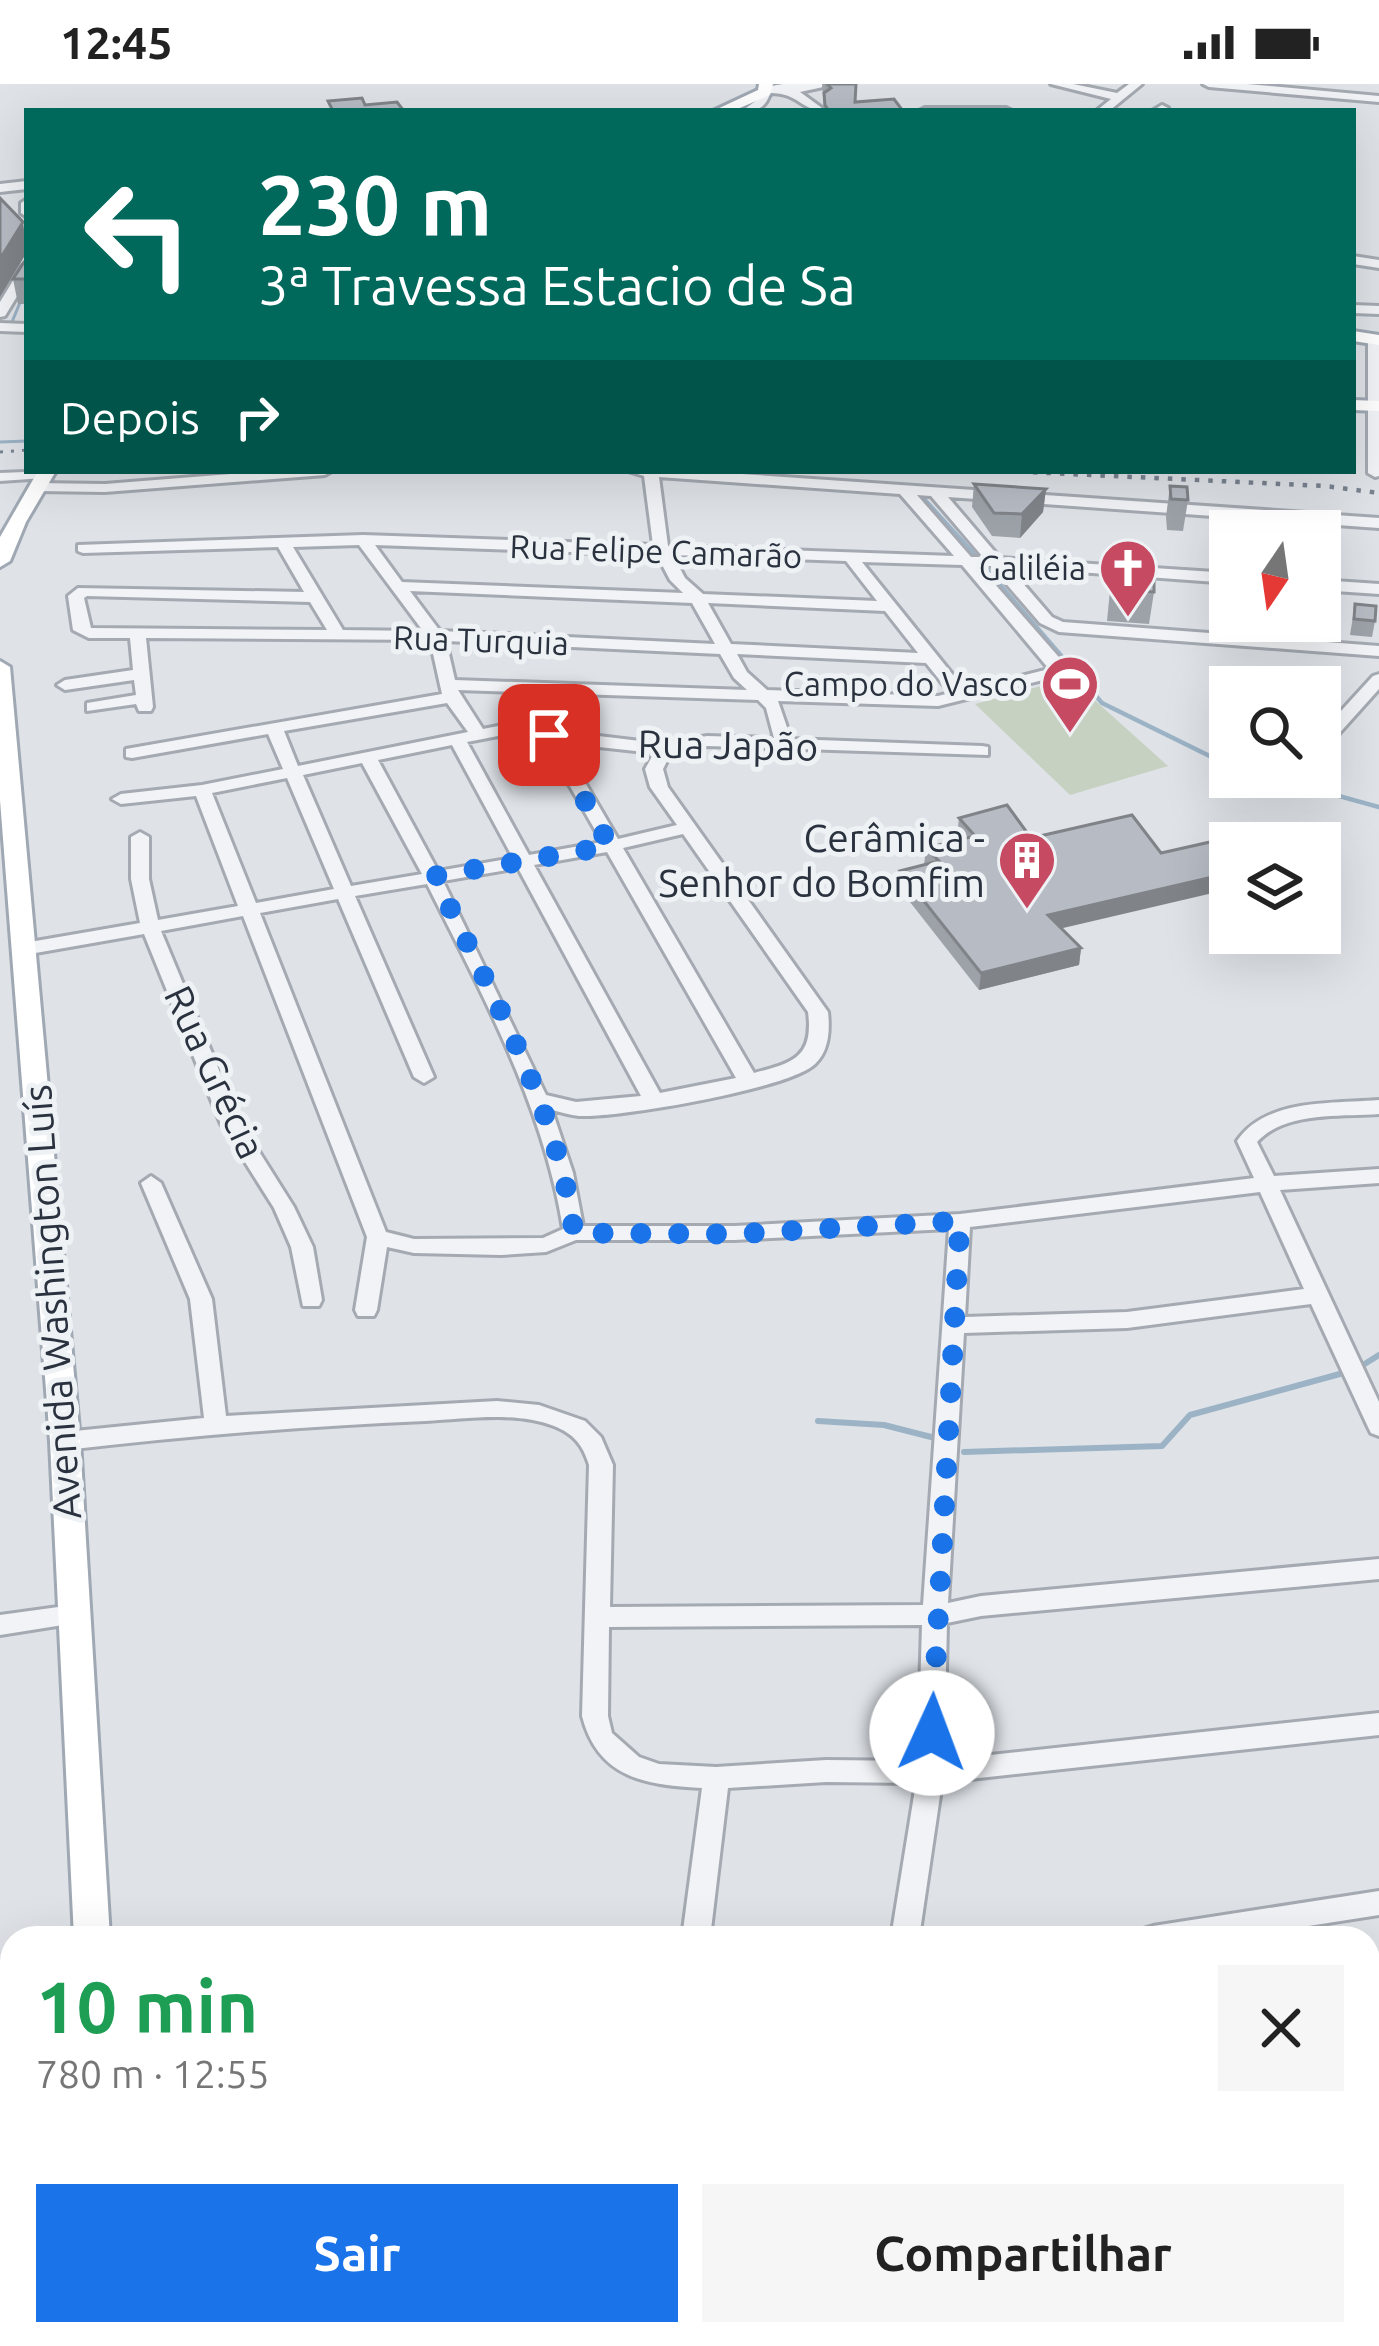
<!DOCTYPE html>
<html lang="pt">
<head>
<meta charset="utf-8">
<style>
  body { margin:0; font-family:Ubuntu,sans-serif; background:#f6f6f6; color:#222; height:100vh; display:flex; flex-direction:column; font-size:45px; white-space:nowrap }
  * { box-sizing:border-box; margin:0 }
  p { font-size:39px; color:#767676 }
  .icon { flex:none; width:66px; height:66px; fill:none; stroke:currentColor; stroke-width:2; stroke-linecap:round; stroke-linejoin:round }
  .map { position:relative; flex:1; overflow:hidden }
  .drawer { position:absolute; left:0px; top:1842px; width:1380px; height:420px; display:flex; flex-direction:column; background:#fff; border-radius:36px 36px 0 0; box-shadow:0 12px 48px #0002 }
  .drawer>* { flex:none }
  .top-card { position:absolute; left:24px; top:24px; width:1332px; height:366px; border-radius:0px; box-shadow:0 12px 48px #0002; background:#00695c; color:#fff; overflow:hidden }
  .needle { width:78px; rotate:193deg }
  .fabs { position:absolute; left:1209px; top:426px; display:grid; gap:24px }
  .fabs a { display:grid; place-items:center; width:132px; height:132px; border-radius:0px; background:#fff; box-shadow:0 12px 48px #0002; font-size:60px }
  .pin { position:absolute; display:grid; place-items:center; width:102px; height:102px; color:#fff; margin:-51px; border-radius:24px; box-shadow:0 6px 18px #0006 }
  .me { position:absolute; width:132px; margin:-66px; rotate:2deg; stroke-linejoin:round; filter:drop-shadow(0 0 9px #0008) }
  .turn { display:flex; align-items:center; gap:42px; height:252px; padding:0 36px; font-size:54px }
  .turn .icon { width:156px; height:156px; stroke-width:2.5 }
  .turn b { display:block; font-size:84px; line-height:102px }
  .then { display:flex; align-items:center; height:114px; padding:0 36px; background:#0003; gap:24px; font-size:45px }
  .round { display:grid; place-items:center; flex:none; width:126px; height:126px; border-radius:0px; background:#f6f6f6 }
  .overview { display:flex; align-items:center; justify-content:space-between; height:204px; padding:0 36px }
  h1 { font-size:72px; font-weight:600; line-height:90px; color:#1e9e55 }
  .action { display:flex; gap:24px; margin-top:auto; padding:24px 36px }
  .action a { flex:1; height:138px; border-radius:0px; background:#1a73e8; color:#fff; font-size:48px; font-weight:600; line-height:138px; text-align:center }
  .action a+a { background:#f6f6f6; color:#222 }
  .status { display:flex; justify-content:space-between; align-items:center; height:84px; padding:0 60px; background:#fff; direction:ltr }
  .status svg { height:33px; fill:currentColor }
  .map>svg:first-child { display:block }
  .green { fill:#c6d1c1 }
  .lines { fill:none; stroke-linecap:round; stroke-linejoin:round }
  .stream-far2 { stroke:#9cb3c6; stroke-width:3 }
  .stream-far1 { stroke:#9cb3c6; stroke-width:4.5 }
  .stream { stroke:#9cb3c6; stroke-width:6 }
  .minor-casing { stroke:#a5aab2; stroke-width:6 }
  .major-casing { stroke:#9fa8b3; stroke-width:6 }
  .minor { fill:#f2f3f6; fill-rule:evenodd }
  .major { fill:#fff; fill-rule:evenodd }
  .rail-far1 { stroke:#798390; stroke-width:3; stroke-dasharray:3 8; stroke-linecap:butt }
  .rail { stroke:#798390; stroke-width:4.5; stroke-dasharray:4.5 9; stroke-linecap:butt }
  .wall { fill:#9da2a9 }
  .shaded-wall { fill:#808489 }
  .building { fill:#b7bcc4; stroke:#808489; stroke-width:3 }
  .route { stroke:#1a73e8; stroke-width:21; stroke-dasharray:0 37.8 }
  .labels { text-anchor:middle; stroke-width:10; stroke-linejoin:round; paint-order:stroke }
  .far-street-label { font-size:33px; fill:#29323e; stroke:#eef2f5 }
  .far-poi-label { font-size:33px; fill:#29323e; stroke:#eef2f5; text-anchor:end }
  .street-label { font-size:39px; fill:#29323e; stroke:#eef2f5 }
  .poi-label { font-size:39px; fill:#29323e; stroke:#eef2f5; text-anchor:end }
</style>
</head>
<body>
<div class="status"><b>12:45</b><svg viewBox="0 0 49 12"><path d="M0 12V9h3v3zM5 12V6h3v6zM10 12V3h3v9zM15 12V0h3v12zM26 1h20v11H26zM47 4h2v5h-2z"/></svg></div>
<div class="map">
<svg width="1379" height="2262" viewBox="0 0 1379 2262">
  <rect width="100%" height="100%" fill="#dfe3e8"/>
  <polygon class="green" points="1070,594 1168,682 1070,711 975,620"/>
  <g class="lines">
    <g class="stream-far2">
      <polyline points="12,238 21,216"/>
      <polyline points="0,358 27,357"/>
    </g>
    <g class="stream-far1">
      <polyline points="922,413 974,470"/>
      <polyline points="982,480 1102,619 1230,682"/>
      <polyline points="1270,693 1379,723"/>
    </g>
    <g class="stream">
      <polyline points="1363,1281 1379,1271"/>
      <polyline points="818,1337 884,1341 935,1354"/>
      <polyline points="964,1368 1162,1362 1190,1331 1347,1288"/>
    </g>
    <defs>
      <g id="minor">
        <path d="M783,0H837L800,8L826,27C800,27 800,9 770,9C766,24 757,27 742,27L757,16L761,4Z"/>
        <polygon points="1051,0 1073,0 1117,9 1129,0 1142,0 1109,27 1096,27 1111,15"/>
        <polygon points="1203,0 1247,0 1379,12 1379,18 1209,3"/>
        <polygon points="1162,21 1168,24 1165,27 1152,27"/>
        <polygon points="925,24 1006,24 1012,27 919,27"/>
        <polygon points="27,97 27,105 0,108 0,100"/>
        <polygon points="27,115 27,133 21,129 21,119"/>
        <polygon points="1353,172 1379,176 1379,184 1353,180"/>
        <polygon points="27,181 27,196 5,232 0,233 0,218 22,182"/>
        <polygon points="1353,221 1379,222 1379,230 1353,229"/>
        <polygon points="0,239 27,240 27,248 0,247"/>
        <polygon points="1375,252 1379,253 1379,392 1375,393 1368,389 1368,256"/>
        <polygon points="50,387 50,393 45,394 0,397 0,389"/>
        <polygon points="268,387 332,387 325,391 105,408 36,407 29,403 36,399 105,400"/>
        <path d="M628,387H698L1379,434V444L948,413L1000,474L1230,489V499L1009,483L1052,533L1063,538L1379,562V572L1059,548L1040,539L991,482H979L1064,579L1066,582L1063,591L938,622L778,617L791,655L982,662L988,663V671L707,662L671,669L663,685L668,703L828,928C830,946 829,967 815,980C789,1005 618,1034 579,1032C570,1031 561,1028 552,1026L573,1089L583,1142H734L960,1130L1254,1094L1237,1057C1266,1014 1333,1020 1379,1016V1030C1341,1033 1285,1027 1257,1058L1274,1092L1379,1085V1099L1280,1106L1379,1318V1352L1371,1349L1368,1343L1311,1220L1127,1244L964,1249L948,1519L981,1512L1379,1475V1495L981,1532L947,1539L944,1676L1379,1629V1651L942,1698L919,1854H891L916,1699L826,1698L728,1704L710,1854H682L702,1704C645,1701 598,1694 582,1632L589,1381C583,1361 574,1350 554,1342C514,1327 467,1335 425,1337C305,1342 185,1352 65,1366L57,1363L54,1357L57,1351L65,1348L204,1334L190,1215L141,1099L151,1092L161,1099L212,1215L226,1332L497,1317L539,1321L585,1337L601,1353L613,1381L610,1523L923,1521L949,1145L734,1156H576L546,1168L501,1171L414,1169L387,1163L377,1226L374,1232H358L355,1226L367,1153L243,832L161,847L241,1039L294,1123L313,1163L322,1216L319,1222H303L291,1163L274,1124L221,1040L144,850L24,871L15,865L24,859L140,839L131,795V753L140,748L149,753V795L158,836L238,822L196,712L121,720L112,715L121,710L202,701L283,685L268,650L132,674L126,673V665L442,610L430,556L146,554L153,623L151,627H139L136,620L87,627V619L136,611L134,596L65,606L57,601L65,596L133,586L130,554H89L73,546L68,512L78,504L304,508L278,463L83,469L78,467V461L363,451L653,461L644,392ZM659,393L900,410L954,472L668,462ZM917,411L931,412L983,473H971ZM359,461L423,547L343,546L293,463ZM375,461L657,471L670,496L683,509L402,498ZM673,471L846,477L877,517L703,510L685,494ZM862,478L962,481L1049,585L965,606ZM410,507L692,519L715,560L440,547ZM87,512L310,518L327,546L91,544L84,514ZM708,519L885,527L918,569L731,560ZM446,557L720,570L734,594L747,606L455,596ZM737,570L926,579L950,609L938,612L767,606L747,588ZM458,606L758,616L766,624L774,654L707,652L665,660L549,646L498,642L483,645ZM447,619L468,648L298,682L284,647ZM498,652L544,657L602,758L529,771L467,658ZM562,659L654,669L645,685L650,703L677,741L618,755ZM452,661L513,774L438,787L378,676ZM362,679L422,790L351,802L303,691ZM287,694L334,805L256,819L212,709ZM683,750L808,928C814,974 792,979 754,989L623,764ZM607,768L736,994L660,1009L534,781ZM518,784L641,1012L576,1018L546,1011L443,797ZM427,800C482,910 544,1023 563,1145L543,1154L414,1155L386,1148L260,829L338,815L414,993L424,999L434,993L355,812ZM1260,1108L1304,1205L1127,1228L965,1233L970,1143ZM922,1541L918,1677L826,1676L716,1683L659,1680L639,1673L612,1649L608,1632L609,1543Z"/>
        <polygon points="1320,496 1379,500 1379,510 1320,506"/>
        <polygon points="1379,590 1379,605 1326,664 1320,665 1320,650 1373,592"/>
        <polygon points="73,1521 82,1524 85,1531 82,1538 0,1551 0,1531"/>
        <polygon points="1379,1807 1379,1831 1232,1854 1139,1854 1143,1845 1153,1842"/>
        <polygon points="592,2250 622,2250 620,2262 590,2262"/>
        <polygon points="854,2250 884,2250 882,2262 852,2262"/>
      </g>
      <g id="major">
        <polygon points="759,0 773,0 770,11 733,27 713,27 758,6"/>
        <polygon points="1353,247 1379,251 1379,261 1353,257"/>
        <polygon points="1353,316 1379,317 1379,327 1353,326"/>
        <polygon points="38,387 56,387 26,438 10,477 0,483 0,453"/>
        <polygon points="0,577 10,583 80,1357 110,1854 74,1854 50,1357 0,716"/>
        <polygon points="95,2250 135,2250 136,2262 96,2262"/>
      </g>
    </defs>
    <use href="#minor" class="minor-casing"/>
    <use href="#major" class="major-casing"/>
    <use href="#minor" class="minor"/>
    <use href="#major" class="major"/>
    <polyline class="rail-far1" points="0,368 27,366"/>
    <polyline class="rail" points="1006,387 1325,402 1379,409"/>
  </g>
  <g class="wall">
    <polygon points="822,0 856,0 855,18 903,27 824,27"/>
    <polygon points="27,178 27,223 26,220 18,220 13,195"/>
    <polygon points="974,400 1046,405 1043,428 1020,454 992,452 972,423"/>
    <polygon points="1170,402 1188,416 1183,447 1167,446 1166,433"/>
    <polygon points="1112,486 1154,508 1149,540 1107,537"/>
    <polygon points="1355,520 1375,537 1372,553 1350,551"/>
    <polygon points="959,734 1081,864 1079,881 979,906 899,804 900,787 924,781 926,764 961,755 957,751"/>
    <polygon points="0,2225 12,2250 94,2250 91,2256 53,2262 0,2262"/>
  </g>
  <g class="shaded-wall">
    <polygon points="23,138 27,168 0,213 0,175"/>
    <polygon points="1046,405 1043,428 1020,454 1022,430"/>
    <polygon points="1230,789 1230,805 1046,848 1048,831"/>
    <polygon points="1081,864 1079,881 979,906 981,889"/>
  </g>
  <g class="building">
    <polygon points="827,0 856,0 855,18 894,15 903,27 829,27 825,21 824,9 831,4"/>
    <polygon points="362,14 365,21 397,18 404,27 333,27 328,17"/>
    <polygon points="0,114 23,138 0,175"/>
    <polygon points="24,178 27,178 27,195 13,195"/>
    <polygon points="974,400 1046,405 1022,430 994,429"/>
    <polygon points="1170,402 1187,403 1188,416 1171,415"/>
    <polygon points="1112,486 1154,489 1154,508 1111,505"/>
    <polygon points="1355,520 1376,522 1375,537 1354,535"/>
    <polygon points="1007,721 1031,754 1132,731 1161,769 1277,743 1291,759 1230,759 1230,789 1048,831 1081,864 981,889 900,787 939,777 926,764 975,752 959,734"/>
    <polygon points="12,2223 12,2250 32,2250 0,2255 0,2225"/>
  </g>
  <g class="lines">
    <path class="route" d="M549,651L610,762L435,792C488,906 558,1022 574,1149L734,1150L960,1137L932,1649"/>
  </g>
  <defs>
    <symbol id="church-pin" viewBox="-11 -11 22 30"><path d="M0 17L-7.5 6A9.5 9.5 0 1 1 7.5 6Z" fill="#c74a63" stroke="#eef2f5"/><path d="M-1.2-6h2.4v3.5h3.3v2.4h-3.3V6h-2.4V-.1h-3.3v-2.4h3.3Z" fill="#fff"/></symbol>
    <symbol id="stadium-pin" viewBox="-11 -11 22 30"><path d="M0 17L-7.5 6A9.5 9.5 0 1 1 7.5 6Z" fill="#c74a63" stroke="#eef2f5"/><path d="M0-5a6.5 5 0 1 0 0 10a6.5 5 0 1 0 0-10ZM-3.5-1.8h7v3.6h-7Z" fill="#fff"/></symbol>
    <symbol id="building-pin" viewBox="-11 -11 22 30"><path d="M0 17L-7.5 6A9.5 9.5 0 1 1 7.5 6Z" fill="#c74a63" stroke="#eef2f5"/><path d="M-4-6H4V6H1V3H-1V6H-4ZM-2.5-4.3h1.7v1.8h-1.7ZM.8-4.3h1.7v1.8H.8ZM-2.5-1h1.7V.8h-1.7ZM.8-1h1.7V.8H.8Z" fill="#fff"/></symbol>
  </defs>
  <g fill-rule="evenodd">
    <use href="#church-pin" x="1095" y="451" width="66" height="90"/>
    <use href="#stadium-pin" x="1037" y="567" width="66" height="90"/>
    <use href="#building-pin" x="994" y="743" width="66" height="90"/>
  </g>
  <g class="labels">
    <g class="far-street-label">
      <text transform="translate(656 467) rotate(2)" y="12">Rua Felipe Camarão</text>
      <text transform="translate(481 556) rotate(2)" y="12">Rua Turquia</text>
    </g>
    <g class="far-poi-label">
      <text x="1086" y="496">Galiléia</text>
      <text x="1028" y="612">Campo do Vasco</text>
    </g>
    <g class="street-label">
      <text transform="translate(728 661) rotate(1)" y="14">Rua Japão</text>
      <text transform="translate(215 988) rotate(65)" y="14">Rua Grécia</text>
      <text transform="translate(52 1218) rotate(-94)" y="14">Avenida Washington Luís</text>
    </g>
    <g class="poi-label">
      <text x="985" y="768">Cerâmica -<tspan x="985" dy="45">Senhor do Bomfim</tspan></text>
    </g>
  </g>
</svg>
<div class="fabs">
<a><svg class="needle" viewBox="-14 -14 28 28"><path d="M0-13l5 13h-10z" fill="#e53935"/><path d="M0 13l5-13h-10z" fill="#767676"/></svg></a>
<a><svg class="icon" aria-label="search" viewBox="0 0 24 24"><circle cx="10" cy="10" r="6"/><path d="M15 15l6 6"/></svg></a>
<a><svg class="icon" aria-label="layers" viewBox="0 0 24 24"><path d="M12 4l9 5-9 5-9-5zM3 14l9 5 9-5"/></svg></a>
</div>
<div class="pin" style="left:549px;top:651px;background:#d93025"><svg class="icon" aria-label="arrive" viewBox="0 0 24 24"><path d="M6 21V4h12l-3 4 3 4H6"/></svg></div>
<svg class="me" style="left:932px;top:1649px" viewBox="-20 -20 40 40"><circle r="19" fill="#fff"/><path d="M0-13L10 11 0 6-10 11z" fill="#1a73e8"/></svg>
<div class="top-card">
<div class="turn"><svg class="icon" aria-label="left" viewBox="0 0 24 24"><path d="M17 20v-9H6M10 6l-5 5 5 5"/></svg><div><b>230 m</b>3ª Travessa Estacio de Sa</div></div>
<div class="then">Depois<svg class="icon" aria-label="right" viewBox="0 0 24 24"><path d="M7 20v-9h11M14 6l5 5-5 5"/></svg></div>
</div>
<section class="drawer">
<div class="overview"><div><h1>10 min</h1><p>780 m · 12:55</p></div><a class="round"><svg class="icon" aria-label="close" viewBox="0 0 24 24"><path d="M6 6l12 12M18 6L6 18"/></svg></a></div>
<div class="action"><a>Sair</a><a>Compartilhar</a></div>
</section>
</div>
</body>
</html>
